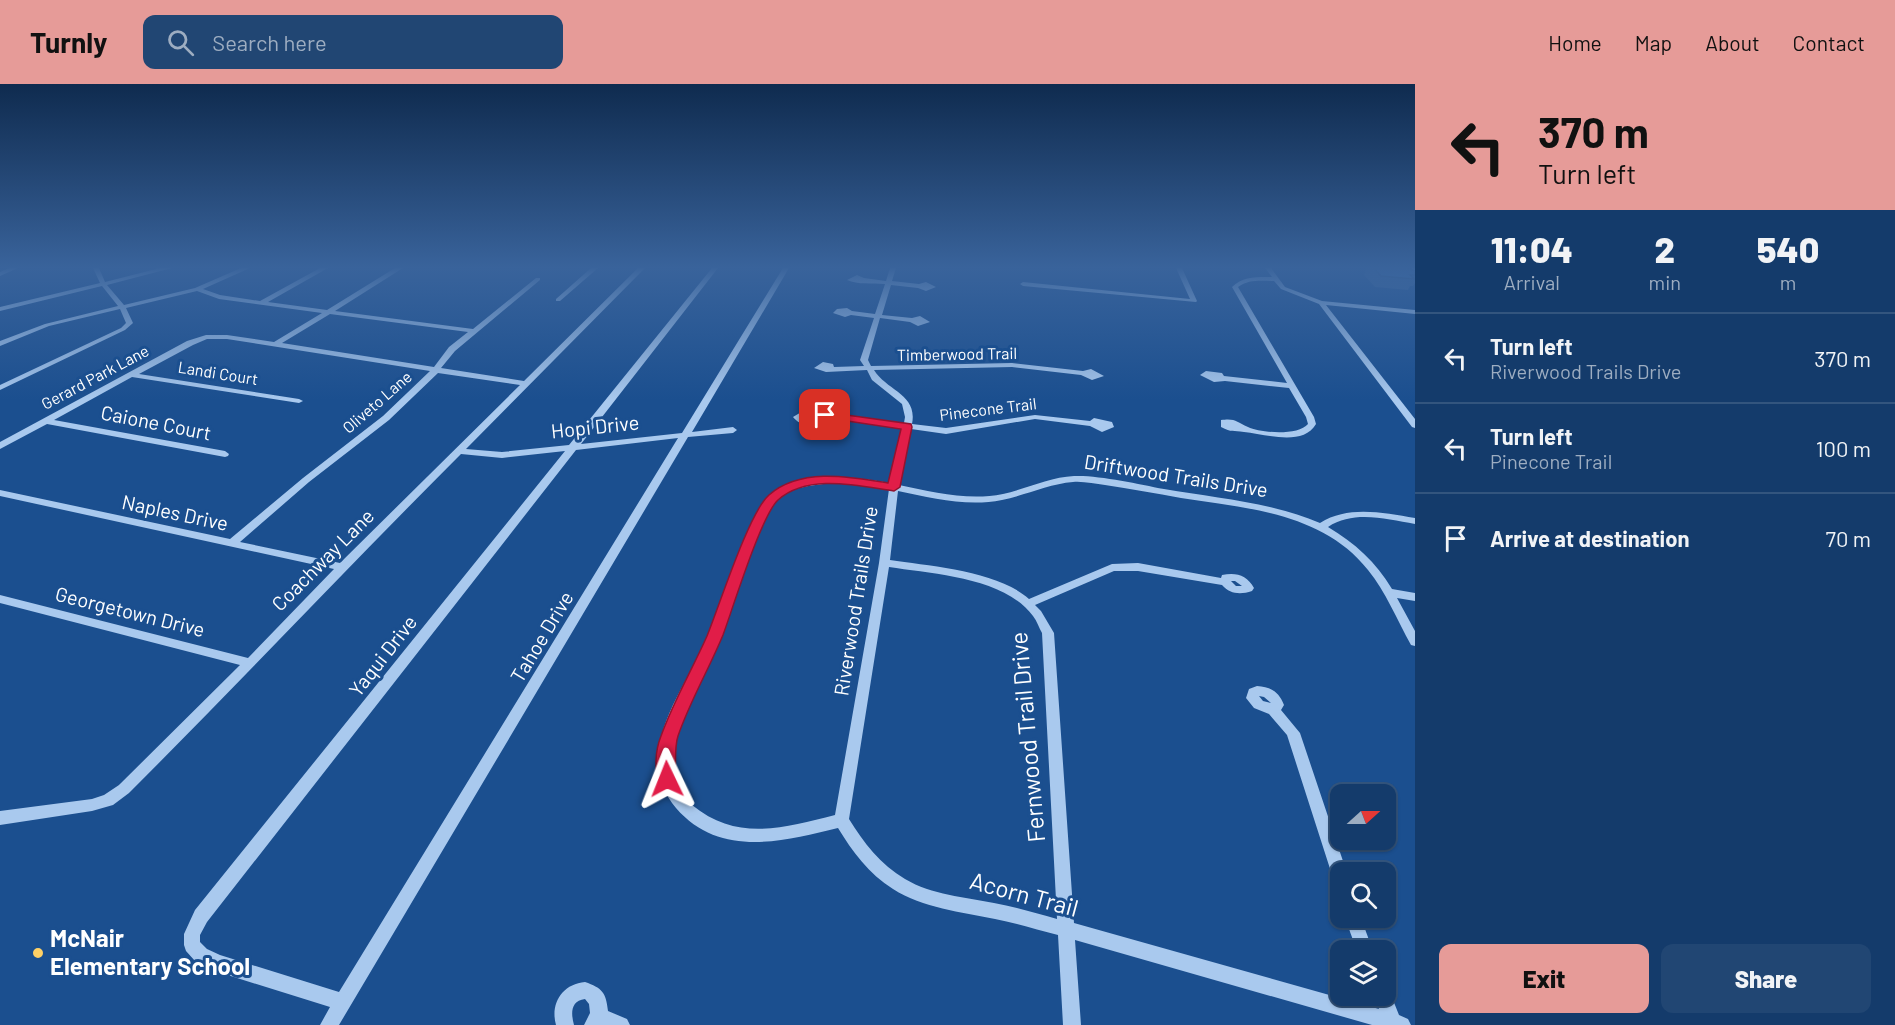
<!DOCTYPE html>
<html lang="en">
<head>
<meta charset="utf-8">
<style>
  body { margin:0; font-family:Barlow,sans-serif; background:#214673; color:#f1f3f6; height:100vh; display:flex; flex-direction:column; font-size:22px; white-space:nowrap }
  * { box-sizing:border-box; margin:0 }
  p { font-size:20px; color:#9dadc1 }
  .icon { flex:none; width:33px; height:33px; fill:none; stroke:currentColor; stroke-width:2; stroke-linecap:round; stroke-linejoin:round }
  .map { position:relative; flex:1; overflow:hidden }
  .panel { display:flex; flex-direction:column; background:#143b6b; width:480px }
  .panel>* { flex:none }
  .top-card { background:#e69b98; color:#111; overflow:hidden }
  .needle { width:39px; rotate:69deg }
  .buttons { position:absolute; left:1330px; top:700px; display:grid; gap:12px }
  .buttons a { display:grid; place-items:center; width:66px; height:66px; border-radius:12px; background:#143b6b; box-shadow:0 2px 4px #0004,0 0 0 2px #33557e; font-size:30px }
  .pin { position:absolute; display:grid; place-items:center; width:51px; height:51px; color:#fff; margin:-26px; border-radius:12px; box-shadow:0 3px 9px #0006 }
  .me { position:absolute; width:66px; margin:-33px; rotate:358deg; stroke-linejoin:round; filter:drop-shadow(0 0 4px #0008) }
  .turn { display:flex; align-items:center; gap:21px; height:126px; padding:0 24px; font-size:27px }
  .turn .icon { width:78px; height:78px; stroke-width:2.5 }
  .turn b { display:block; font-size:42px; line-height:51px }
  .eta { display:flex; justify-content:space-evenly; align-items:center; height:102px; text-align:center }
  .eta b { font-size:36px; font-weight:800; line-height:42px }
  .button { display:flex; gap:12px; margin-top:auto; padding:12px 24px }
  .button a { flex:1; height:69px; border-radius:12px; background:#e69b98; color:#111; font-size:24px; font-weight:800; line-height:69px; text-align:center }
  .button a+a { background:#214673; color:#f1f3f6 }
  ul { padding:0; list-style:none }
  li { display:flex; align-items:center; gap:18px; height:90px; padding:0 24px; border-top:2px solid #33557e }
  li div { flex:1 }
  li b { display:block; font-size:22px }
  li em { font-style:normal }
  header { display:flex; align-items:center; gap:36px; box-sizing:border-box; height:84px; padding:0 30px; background:#e69b98; color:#111 }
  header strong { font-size:28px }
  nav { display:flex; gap:33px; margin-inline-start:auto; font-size:21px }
  .search { width:420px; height:54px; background:#214673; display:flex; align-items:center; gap:15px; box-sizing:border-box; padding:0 21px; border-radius:12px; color:#9dadc1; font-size:22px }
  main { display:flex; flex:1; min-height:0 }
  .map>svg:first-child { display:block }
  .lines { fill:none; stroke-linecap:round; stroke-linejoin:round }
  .minor { fill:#a9c9ee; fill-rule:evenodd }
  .wall { fill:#3a679d }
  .building { fill:#4478b7; stroke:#305480; stroke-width:1.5 }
  .route { fill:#e11d48; stroke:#92132f; stroke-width:1.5 }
  .poi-dot { fill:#ffd166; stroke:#1b4f8f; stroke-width:2 }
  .labels { text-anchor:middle; stroke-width:6; stroke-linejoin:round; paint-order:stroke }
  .far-street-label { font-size:16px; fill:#fff; stroke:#1b4f8f }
  .street-label { font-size:20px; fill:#fff; stroke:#1b4f8f }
  .near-street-label { font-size:24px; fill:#fff; stroke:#1b4f8f }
  .near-poi-label { font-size:24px; font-weight:bold; fill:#fff; stroke:#1b4f8f; text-anchor:start }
</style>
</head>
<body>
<header>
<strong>Turnly</strong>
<div class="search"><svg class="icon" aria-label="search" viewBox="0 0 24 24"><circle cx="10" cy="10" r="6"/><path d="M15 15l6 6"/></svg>Search here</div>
<nav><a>Home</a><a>Map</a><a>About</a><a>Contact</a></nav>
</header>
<main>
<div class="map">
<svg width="1415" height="941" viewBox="0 0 1415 941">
  <rect width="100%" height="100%" fill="#1b4f8f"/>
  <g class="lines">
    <g class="minor">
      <polygon points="9,184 18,184 0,192 0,188"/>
      <path d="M93,184H99L105,198L160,184H172L107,201L124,221L195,204L241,184H250L203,205L220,211L260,217L320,184H328L268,218L327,226L395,184H403L335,227L473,245L536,194H540V196L455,267L441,284L524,297L638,184H645L466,365L502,368L569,361L712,184H718L581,360L682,349L783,184H789L692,348L733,343L737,346L733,349L688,353L339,941H320L330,923L218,888L195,877L186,867L184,861V850L195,826L565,367L502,374L461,370C349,482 241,597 129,709L113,721L92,727L0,741V727L92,715L104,711L119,701L240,581L0,519V511L248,574L334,485L0,412V406L230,455L303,394L383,332L430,287L227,255H207L193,261L139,290L299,315L303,317L299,319L132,293L54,336L225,367L229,370L228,372L225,373L47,340L0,365V358L187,257L206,251H227L274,258L322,229L219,215L197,207L126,224L133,239L125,246L0,306V301L121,244L126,239L120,225L49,242L0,262V257L45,240L118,222L102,202L0,227V223L100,199ZM330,230L468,248L449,263L434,283L282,259ZM438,289L520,301L340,479L240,458L309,398L389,336ZM678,354L339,908L220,871L207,865L200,858V851L207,838L576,366Z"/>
      <polygon points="591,184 598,184 560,217 556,217 556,215"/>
      <path d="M890,184H896L892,197L919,200L926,198L936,203L926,207L918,204L891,201L882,231L912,234L920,232L930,238L918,242L910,238L880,234L868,276L871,282L1012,279L1083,287L1091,285L1104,292L1092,296L1081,291L1012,283L874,286C887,307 918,310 912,340L946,344L1035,331L1090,337L1094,334L1112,338L1114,343L1102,348L1090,342L1035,335L946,350L911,345L899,401C933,408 968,417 1003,410C1026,405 1050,393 1074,392C1099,391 1138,400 1164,405C1216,414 1270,418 1320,439C1349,421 1383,429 1415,434V440C1386,435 1354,426 1328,443C1355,459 1376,478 1392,505L1415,509V517L1397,514L1415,547V562L1411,561C1397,536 1386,508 1368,486C1323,429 1247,424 1181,414C1156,409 1130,405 1105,401C1095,400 1083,397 1073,398C1049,400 1026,411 1002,416C967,423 932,414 898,407L890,476C930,482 998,487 1029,515L1112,480L1138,479L1221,494L1222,491C1236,488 1247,491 1254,504L1252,507C1240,511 1230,510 1222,501L1138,487H1114L1035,521L1041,527L1054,549L1074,839L1379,925L1374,912H1386V904L1389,906L1399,931L1408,935L1411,941H1372L1075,856L1081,941H1063L1058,851C1037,846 1016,839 995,835C961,828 923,824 893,805C869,790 852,767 838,744C782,758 719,774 676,724C663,709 656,688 658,669C663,626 696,584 712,544C725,511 745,433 771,411C776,406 784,404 791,402C824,390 857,393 890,399L902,344L825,333L820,334V336C812,343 800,342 793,333L803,327L904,339L905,333L902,320L872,296L867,286L826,288L814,284L823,278L833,280L834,283L864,282L860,276L874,234L851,231L845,233L833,229L837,225L847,224L852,227L875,230L885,200C872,199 858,201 847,196L857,191L864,194L886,197ZM805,332H811L812,335L806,336L802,333ZM832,399H856L889,405L879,479L835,731C783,744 737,758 692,721C677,708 669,688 672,668C677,626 705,589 721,551C734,518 743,484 756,452C762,440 767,426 776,416C789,403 814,401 832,399ZM889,483C933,490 1004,493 1033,532C1037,537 1039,544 1042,549L1057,835C1036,829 1016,823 994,819C965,813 932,811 905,795C881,781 863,758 849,735ZM1231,497H1235L1242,502H1236Z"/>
      <polygon points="1176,184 1182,184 1197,217 1196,218 1023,202 1020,200 1023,198 1190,215"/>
      <path d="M1265,184H1271L1285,203L1322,217L1415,226V230L1326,221L1415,335V344L1412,343L1319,220L1281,205L1274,197C1261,197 1249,195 1238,203L1314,333L1316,340C1303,363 1265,350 1244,348C1233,346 1232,349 1221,343V336C1236,334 1236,338 1248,343C1261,349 1298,352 1308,340L1306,333L1289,304L1225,297L1214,298L1200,291L1206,287L1222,289L1224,292L1287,299L1232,203C1243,192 1257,193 1272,193Z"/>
      <polygon points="1415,184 1415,187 1412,185 1412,184"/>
      <path d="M1257,602C1271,603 1279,608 1284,621L1281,626L1300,649L1347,789H1341V802L1335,799L1333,794L1287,651L1269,630L1254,624L1246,614L1249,605ZM1259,612L1264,613L1271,619L1263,617Z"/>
      <polygon points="1345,834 1361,834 1373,867 1357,867"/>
      <path d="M585,898C602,904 606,908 608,927L627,935L630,941H584L590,929L589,920L585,915C570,917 571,930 574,941H556C550,920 562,900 585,898Z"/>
    </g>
  </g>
  <polygon class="wall" points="1367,184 1407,184 1415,187 1415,199 1413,202 1410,202 1408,206 1375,203 1364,191"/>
  <polygon class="building" points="1374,184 1407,184 1415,187 1415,191 1410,191 1414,195 1381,192"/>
  <linearGradient id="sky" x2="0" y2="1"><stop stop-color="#0f2b4f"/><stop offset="0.58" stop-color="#39639b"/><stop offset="1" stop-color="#39639b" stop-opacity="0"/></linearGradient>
  <rect width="1415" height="316" fill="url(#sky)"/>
  <path class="route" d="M825,328L911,340L912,343L900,403L894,407C859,402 808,389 778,416C761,432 733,524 723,551C709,585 690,617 678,652C673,666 678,692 673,701L667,703L660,701C654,686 655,667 661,652C673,618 692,586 707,552C719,523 749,428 769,411C801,383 851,393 888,399L901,345L821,333V329Z"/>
  <circle class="poi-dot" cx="38" cy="869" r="6"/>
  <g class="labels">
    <g class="far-street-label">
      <text transform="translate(957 270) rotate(-1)" y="6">Timberwood Trail</text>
      <text transform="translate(218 289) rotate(9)" y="6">Landi Court</text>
      <text transform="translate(95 293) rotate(-28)" y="6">Gerard Park Lane</text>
      <text transform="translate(377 318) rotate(-41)" y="6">Oliveto Lane</text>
      <text transform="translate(988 325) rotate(-7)" y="6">Pinecone Trail</text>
    </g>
    <g class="street-label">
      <text transform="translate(156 339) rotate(11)" y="7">Caione Court</text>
      <text transform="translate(595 343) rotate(-6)" y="7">Hopi Drive</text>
      <text transform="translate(1176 392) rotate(9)" y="7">Driftwood Trails Drive</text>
      <text transform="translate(175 429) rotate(12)" y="7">Naples Drive</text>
      <text transform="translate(323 476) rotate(-45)" y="7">Coachway Lane</text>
      <text transform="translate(856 517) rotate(-81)" y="7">Riverwood Trails Drive</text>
      <text transform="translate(130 528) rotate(14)" y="7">Georgetown Drive</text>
      <text transform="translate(542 553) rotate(-59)" y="7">Tahoe Drive</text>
      <text transform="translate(383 572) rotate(-52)" y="7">Yaqui Drive</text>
    </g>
    <g class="near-street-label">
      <text transform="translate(1028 653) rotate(-95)" y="8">Fernwood Trail Drive</text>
      <text transform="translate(1024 811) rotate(15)" y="8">Acorn Trail</text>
    </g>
    <g class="near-poi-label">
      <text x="50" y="863">McNair<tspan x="50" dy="28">Elementary School</tspan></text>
    </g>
  </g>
</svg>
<div class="buttons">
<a><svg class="needle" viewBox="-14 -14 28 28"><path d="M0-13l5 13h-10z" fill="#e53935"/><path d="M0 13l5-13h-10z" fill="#9dadc1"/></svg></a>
<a><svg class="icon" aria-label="search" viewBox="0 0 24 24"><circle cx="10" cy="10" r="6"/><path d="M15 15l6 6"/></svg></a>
<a><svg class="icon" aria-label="layers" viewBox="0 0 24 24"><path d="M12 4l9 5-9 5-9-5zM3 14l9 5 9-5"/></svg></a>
</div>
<div class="pin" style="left:825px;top:331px;background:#d93025"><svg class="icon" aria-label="arrive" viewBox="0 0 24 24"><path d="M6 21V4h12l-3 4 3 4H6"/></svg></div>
<svg class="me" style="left:667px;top:695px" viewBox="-20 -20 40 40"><path d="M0-17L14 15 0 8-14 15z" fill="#e11d48" stroke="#fff" stroke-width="4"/></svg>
</div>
<section class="panel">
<div class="top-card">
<div class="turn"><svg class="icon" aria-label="left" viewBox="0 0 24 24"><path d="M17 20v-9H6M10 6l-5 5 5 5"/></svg><div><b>370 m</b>Turn left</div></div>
</div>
<div class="eta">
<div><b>11:04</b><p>Arrival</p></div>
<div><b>2</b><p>min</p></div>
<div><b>540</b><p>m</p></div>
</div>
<ul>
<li><svg class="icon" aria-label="left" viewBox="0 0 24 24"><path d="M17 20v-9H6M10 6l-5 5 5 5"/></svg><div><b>Turn left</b><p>Riverwood Trails Drive</p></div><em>370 m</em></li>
<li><svg class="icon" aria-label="left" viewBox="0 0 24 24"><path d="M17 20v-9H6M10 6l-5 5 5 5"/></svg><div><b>Turn left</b><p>Pinecone Trail</p></div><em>100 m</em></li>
<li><svg class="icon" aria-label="arrive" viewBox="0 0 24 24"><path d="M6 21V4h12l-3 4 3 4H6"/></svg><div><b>Arrive at destination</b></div><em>70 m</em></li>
</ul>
<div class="button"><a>Exit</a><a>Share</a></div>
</section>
</main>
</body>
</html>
